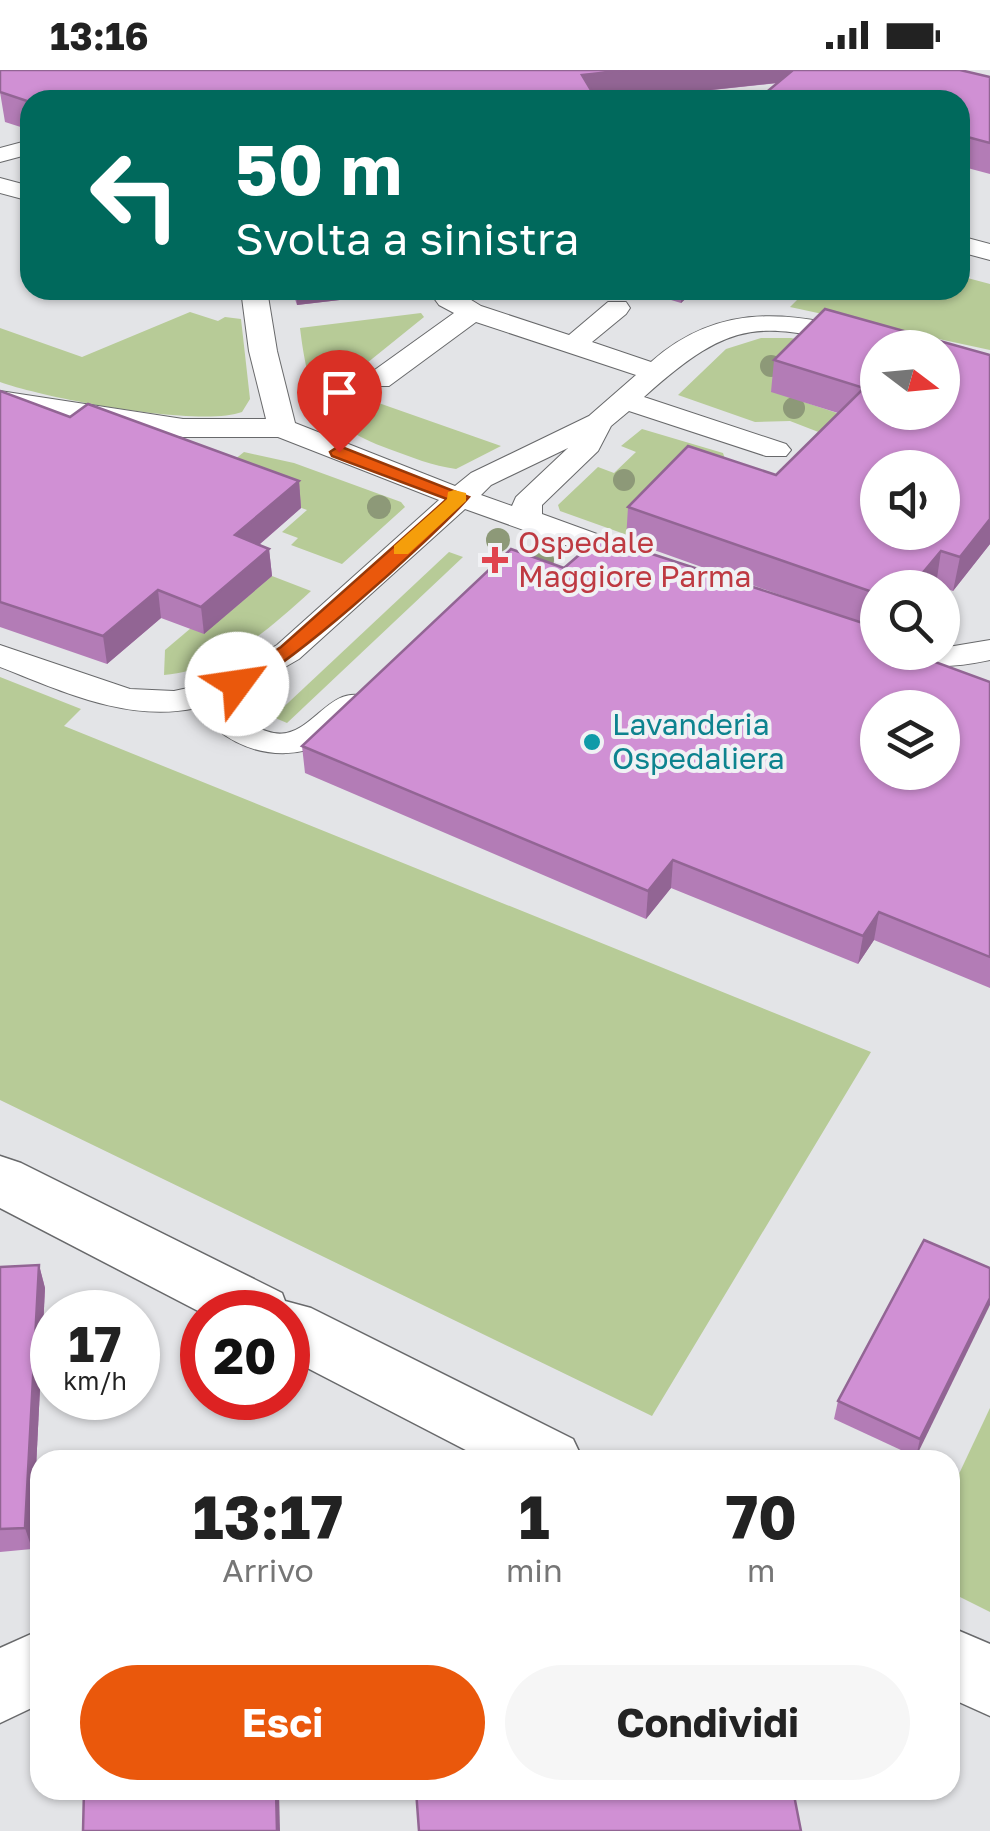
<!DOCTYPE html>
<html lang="it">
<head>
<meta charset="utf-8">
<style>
  body { margin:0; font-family:"Golos Text",sans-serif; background:#f6f6f6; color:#222; height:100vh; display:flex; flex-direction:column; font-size:38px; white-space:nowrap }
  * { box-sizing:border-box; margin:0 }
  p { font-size:32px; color:#767676 }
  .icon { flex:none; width:55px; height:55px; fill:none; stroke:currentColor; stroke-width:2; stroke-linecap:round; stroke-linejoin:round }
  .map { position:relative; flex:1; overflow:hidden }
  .drawer { position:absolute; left:30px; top:1380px; width:930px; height:350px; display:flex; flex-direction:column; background:#fff; border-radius:30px; box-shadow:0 2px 8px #0004 }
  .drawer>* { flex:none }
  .top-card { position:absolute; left:20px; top:20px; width:950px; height:210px; border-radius:30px; box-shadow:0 2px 8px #0004; background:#00695c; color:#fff; overflow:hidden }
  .needle { width:65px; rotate:106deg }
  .tools { position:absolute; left:860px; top:260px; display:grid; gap:20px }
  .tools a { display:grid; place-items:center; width:100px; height:100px; border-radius:50%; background:#fff; box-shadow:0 2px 8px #0004; font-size:50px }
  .speed { position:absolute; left:30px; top:1220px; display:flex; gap:20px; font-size:50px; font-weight:700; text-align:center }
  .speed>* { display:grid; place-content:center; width:130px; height:130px; border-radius:50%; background:#fff; box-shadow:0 2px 8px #0004; line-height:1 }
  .speed small { font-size:25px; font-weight:400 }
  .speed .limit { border:15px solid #d22; background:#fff; color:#111 }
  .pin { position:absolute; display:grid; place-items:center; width:85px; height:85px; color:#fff; margin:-102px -42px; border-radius:50% 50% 50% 0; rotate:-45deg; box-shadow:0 0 10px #0007 }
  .pin .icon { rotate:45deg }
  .me { position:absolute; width:110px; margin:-55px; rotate:59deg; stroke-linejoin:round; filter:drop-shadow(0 0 8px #0008) }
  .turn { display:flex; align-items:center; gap:35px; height:210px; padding:0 50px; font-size:45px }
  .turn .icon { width:130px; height:130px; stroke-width:2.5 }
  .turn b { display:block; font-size:70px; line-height:85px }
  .eta { display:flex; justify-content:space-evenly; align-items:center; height:170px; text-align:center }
  .eta b { font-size:60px; font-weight:700; line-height:70px }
  .cta { display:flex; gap:20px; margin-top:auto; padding:20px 50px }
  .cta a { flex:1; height:115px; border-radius:60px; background:#ea580c; color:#fff; font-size:40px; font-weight:700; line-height:115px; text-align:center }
  .cta a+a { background:#f6f6f6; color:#222 }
  .status { display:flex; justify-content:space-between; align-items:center; height:70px; padding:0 50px; background:#fff; direction:ltr }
  .status svg { height:28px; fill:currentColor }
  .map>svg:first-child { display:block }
  .green { fill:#b7cb97 }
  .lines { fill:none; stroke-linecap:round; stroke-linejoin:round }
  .service-casing { stroke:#68696b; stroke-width:2 }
  .minor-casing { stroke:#68696b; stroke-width:3 }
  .service { fill:#fff; fill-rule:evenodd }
  .minor { fill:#fff; fill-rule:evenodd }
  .tree { fill:#8d9978 }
  .wall { fill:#b37cb6 }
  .shaded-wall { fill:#926594 }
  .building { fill:#d090d4; stroke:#926594; stroke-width:2.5; fill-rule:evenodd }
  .route { fill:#ea580c; stroke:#983908; stroke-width:2.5 }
  .slow { fill:#f59e0b }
  .health-dot { fill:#e0444e; stroke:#f0f1f4; stroke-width:4 }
  .culture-dot { fill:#0f9aa8; stroke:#f0f1f4; stroke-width:4 }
  .labels { text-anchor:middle; stroke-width:8; stroke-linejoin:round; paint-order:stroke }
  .health-label { font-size:30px; fill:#be3a42; stroke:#f0f1f4; text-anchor:start }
  .culture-label { font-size:30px; fill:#0d838f; stroke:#f0f1f4; text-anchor:start }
</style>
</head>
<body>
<div class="status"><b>13:16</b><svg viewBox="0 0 49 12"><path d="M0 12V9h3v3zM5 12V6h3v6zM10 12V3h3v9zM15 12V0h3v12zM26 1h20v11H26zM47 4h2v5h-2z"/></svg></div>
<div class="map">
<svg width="990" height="1761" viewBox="0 0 990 1761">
  <rect width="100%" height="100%" fill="#e3e4e7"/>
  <g class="green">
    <polygon points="960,206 990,214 990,280 790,237 807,220 960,220"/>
    <path d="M190,242L218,251L225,247L241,249L250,329L242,342C200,358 44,328 0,312V258L82,287Z"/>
    <path d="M421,243L424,247L336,318L501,376L456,399C433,396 411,387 389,379C320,353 309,330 300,258Z"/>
    <polygon points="761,268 791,268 818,274 771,321 846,346 821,363 790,351 755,352 678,325 726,279"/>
    <polygon points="642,359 723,383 725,389 630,466 560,441 558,435 598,397 614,403 636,382 621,376"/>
    <polygon points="244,382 294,393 401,432 405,437 342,494 291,475 298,468 282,462 307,440 214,406"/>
    <polygon points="449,482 463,487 287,653 273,647"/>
    <path d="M272,506L311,521C267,561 225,599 164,605L165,580L191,558Z"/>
    <polygon points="0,607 81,639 64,656 871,982 652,1346 0,1030"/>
    <polygon points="990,1338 990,1542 950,1522 950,1423"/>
  </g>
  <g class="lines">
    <defs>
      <g id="service">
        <polygon points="30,70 30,84 0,92 0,78"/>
        <polygon points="0,108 30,116 30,131 0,123"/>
        <polygon points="960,166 990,174 990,190 960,182"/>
        <path d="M241,220H267L277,281L295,353L455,416L471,403L589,346L636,305L476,252L389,316H369L365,310L369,304L454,243L439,235L428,220H455L481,236L569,265L608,232H626L630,238L626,244L592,272L651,292C733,220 815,249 909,272L912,278H878V281C762,252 736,244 644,327L786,374L791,380L786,386H766L629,341L611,356L598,381L542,435V444L652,484L656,491L652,498H630L465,439L299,589L226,631C303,713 314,613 363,626L368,634C325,700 242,698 196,638C128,653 62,621 0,597V575L130,619L174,621L211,613L277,575L439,430L278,367H183L0,337V321L183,349H266L249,281ZM568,378L516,427L512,436L481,425L491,415Z"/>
        <path d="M990,570V590C952,598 926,599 888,589L883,582H942V578Z"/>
      </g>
      <g id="minor">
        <polygon points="0,1086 21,1093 282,1223 285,1231 311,1238 573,1369 583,1390 485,1390 288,1288 288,1242 202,1243 0,1138"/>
        <polygon points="950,1557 990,1574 990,1646 950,1628"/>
        <polygon points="40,1560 40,1634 0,1653 0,1578"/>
      </g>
    </defs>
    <use href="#service" class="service-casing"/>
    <use href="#minor" class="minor-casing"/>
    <use href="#service" class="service"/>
    <use href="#minor" class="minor"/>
  </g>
  <g class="tree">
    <circle cx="771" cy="296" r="11"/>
    <circle cx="794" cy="338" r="11"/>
    <circle cx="624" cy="410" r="11"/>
    <circle cx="379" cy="437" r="12"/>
    <circle cx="498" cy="470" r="12"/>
    <circle cx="542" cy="490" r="12"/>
  </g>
  <g class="wall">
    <polygon points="990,7 990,104 960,96 960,30 778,13 618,30 30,30 30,60 5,52 0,22"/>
    <polygon points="292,220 425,220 297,235"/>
    <polygon points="638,220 695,220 681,233"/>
    <polygon points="990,285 990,474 953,521 936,515 933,518 878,518 878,582 990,612 990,918 874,870 858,894 671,818 646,849 305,703 302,676 564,498 814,537 626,470 628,437 776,405 838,343 771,322 774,290"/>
    <polygon points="0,321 70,347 299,411 301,438 259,475 269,479 272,506 204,564 161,548 107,594 0,557"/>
    <polygon points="39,1195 45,1218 32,1479 0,1482 0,1197"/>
    <polygon points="990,1198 916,1387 834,1349 838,1331"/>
  </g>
  <g class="shaded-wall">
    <polygon points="628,0 814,0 813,9 618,30 581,30 582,5"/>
    <polygon points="296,220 425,220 297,235"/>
    <polygon points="682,220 695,220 681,233"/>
    <polygon points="299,411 301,438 238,493 235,465"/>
    <polygon points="990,449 990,474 953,521 960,487"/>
    <polygon points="269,479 272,506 204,564 201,537"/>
    <polygon points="941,481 936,515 933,518 910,518"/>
    <polygon points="158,520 161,548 107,594 103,566"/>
    <polygon points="673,790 671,818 646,849 648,821"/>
    <polygon points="879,842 874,870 858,894 863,866"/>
    <polygon points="39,1195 45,1218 32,1479 25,1458"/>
    <polygon points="990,1228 990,1235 916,1387 920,1369"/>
    <polygon points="276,1720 279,1720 280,1761 277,1761"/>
  </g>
  <g class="building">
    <polygon points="0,0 628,0 582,5 597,30 30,30 30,32 0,22"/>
    <polygon points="793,0 960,0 990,7 990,73 960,65 960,30 757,30"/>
    <path d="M825,239L990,285V449L960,487L941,481L910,518H878V524L628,437L688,376L776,405L864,318L774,290ZM878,278H942V342H878ZM878,398H942V462H878Z"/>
    <polygon points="0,321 70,347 88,334 299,411 235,465 269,479 201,537 158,520 103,566 0,532"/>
    <path d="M600,467L878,558V567L875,570L878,571V582H908L990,612V887L879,842L863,866L673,790L648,821L302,676L511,479L564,498ZM878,638H942V702H878Z"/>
    <polygon points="924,1170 990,1198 990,1228 920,1369 838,1331"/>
    <polygon points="39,1195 25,1458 0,1459 0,1197"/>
    <polygon points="84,1720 276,1720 277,1761 83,1761"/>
    <polygon points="416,1720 793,1720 801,1761 419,1761"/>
  </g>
  <path class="route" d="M339,376L469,427C443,458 261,626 230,619V610L281,577L447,429L332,386L330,382Z"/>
  <polygon class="slow" points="454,420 466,423 466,431 408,484 394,484 394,476 447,429 448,422"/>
  <path class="health-dot" d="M490 475h10v10h10v10h-10v10h-10v-10h-10v-10h10z"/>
  <circle class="culture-dot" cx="592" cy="672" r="10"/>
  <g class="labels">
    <g class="health-label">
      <text x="518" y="483">Ospedale<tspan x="518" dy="34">Maggiore Parma</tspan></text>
    </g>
    <g class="culture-label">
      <text x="612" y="665">Lavanderia<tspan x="612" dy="34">Ospedaliera</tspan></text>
    </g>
  </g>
</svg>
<div class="tools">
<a><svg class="needle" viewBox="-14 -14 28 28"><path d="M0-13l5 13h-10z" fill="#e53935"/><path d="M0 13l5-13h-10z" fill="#767676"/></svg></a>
<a><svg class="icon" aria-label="sound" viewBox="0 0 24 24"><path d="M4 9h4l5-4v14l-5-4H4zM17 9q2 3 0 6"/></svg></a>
<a><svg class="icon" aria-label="search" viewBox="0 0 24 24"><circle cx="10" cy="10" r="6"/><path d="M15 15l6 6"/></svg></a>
<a><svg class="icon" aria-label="layers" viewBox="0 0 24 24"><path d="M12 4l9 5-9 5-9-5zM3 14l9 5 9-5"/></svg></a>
</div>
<div class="speed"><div>17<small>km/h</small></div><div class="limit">20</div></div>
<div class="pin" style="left:339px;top:382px;background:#d93025"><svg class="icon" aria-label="arrive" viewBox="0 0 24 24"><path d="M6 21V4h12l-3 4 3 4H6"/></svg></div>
<svg class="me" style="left:237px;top:614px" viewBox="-20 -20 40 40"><circle r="19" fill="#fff"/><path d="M0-13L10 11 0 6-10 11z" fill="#ea580c"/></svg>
<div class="top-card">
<div class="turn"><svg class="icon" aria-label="left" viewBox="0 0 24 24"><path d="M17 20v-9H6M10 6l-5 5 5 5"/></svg><div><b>50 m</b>Svolta a sinistra</div></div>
</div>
<section class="drawer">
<div class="eta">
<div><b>13:17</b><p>Arrivo</p></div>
<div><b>1</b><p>min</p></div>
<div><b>70</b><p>m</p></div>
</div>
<div class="cta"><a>Esci</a><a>Condividi</a></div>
</section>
</div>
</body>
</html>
